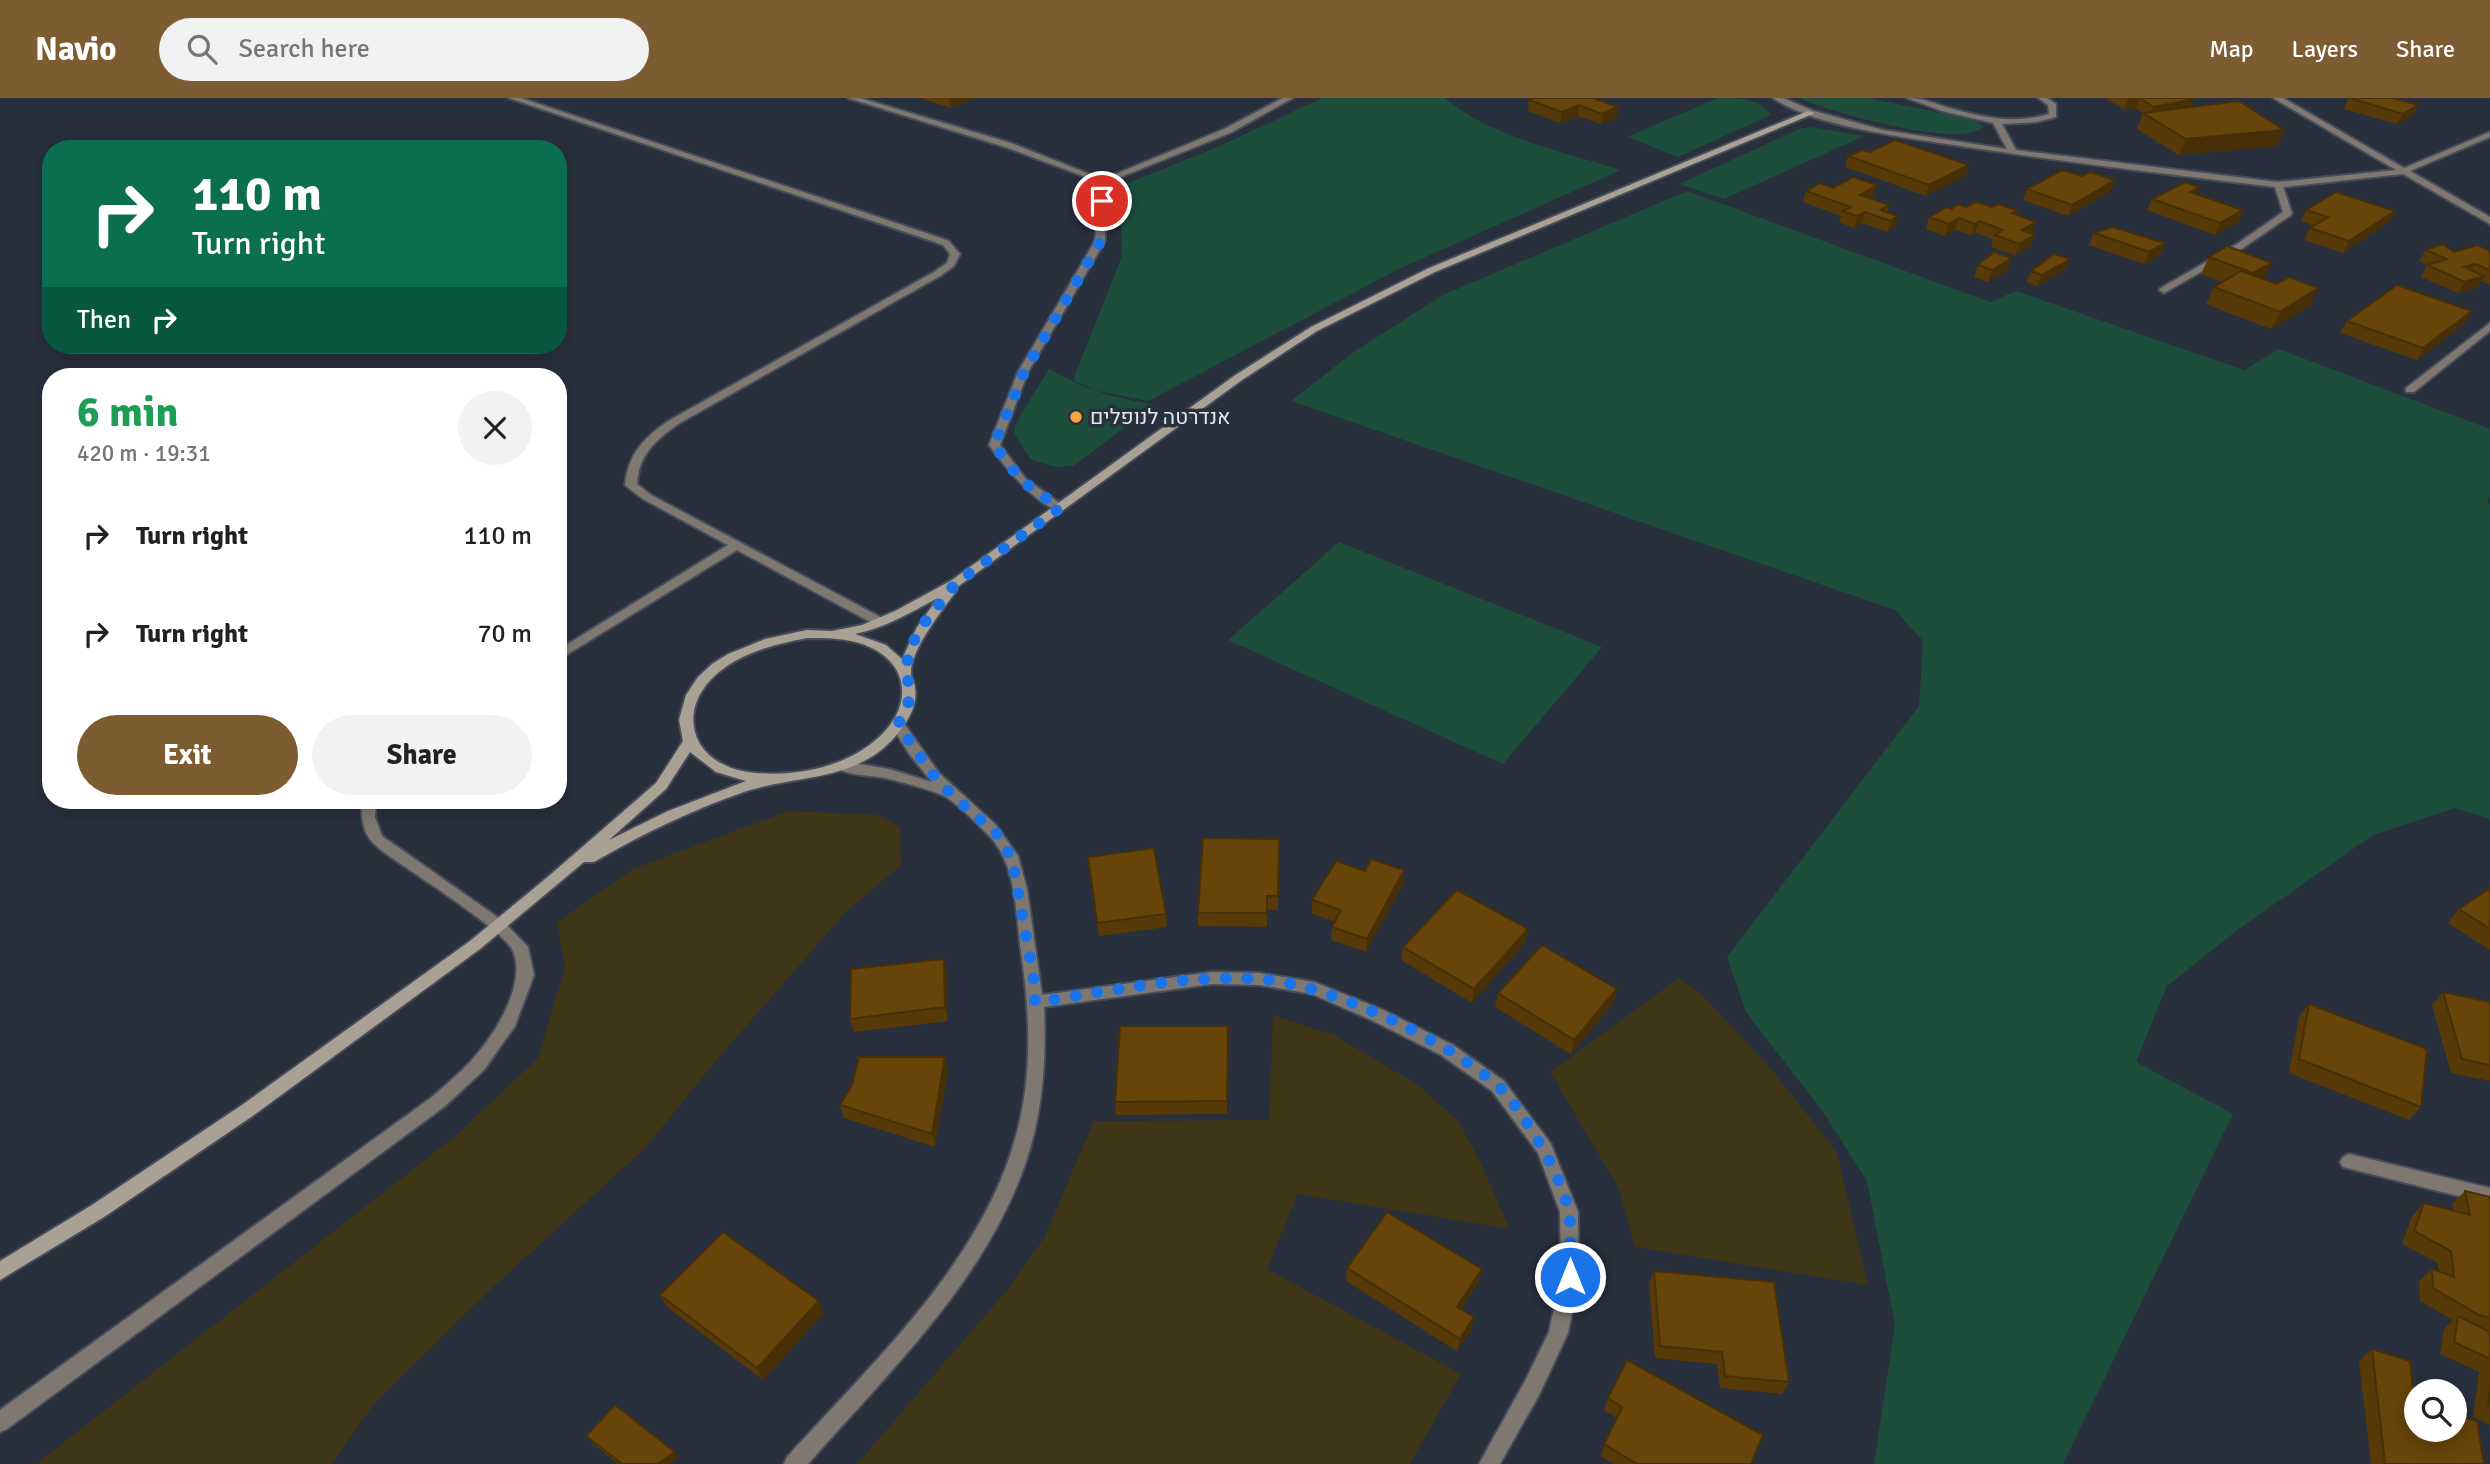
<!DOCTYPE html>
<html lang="en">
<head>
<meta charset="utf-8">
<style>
  body { margin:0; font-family:Signika,Heebo,sans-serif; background:#f2f2f2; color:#202124; height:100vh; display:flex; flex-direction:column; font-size:26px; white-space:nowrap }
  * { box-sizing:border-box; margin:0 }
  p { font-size:23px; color:#757577 }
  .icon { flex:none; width:38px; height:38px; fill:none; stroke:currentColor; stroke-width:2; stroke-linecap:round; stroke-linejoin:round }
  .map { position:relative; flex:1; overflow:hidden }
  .drawer { position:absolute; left:42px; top:270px; width:525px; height:441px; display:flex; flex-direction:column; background:#fff; border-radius:28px; box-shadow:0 4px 18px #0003 }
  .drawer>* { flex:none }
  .guide { position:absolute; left:42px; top:42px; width:525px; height:214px; border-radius:28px; box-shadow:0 4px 18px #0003; background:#0b6e4f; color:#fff; overflow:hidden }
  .tools { position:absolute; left:2404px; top:1281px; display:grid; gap:14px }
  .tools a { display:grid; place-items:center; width:63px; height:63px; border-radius:50%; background:#fff; box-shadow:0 4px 18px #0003; font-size:35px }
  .pin { position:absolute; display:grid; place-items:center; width:60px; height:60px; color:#fff; margin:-30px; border:4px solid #fff; border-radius:50%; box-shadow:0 2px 7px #0007 }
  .me { position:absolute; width:77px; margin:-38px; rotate:0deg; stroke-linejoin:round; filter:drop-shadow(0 0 5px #0008) }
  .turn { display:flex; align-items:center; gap:24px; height:147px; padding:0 35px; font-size:32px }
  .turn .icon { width:91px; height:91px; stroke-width:2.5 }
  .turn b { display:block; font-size:49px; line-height:60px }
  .then { display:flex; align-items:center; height:66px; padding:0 35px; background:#0003; gap:14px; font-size:26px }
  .round { display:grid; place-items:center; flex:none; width:74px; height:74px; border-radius:37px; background:#f2f2f2 }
  .head { display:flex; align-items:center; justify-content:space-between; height:119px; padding:0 35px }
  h1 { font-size:42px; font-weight:800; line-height:52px; color:#1e9e55 }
  .cta { display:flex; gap:14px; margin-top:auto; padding:14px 35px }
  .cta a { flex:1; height:80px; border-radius:42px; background:#7e5c31; color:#fff; font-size:28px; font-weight:800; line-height:80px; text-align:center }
  .cta a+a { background:#f2f2f2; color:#202124 }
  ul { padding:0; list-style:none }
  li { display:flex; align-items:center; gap:21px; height:98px; padding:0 35px }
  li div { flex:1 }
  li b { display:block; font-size:26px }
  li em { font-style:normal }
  header { display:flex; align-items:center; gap:42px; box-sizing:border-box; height:98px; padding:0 35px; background:#7e5c31; color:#fff }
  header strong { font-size:33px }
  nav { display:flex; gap:38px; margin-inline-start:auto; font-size:24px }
  .search { width:490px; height:63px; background:#f2f2f2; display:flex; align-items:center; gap:18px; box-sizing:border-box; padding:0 24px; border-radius:38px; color:#757577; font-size:26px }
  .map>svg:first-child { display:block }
  .green { fill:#1d4e3b }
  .sand { fill:#3e3616 }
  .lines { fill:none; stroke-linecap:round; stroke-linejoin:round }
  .lane-casing { stroke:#464c59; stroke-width:4 }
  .street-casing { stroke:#464c59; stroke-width:4 }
  .secondary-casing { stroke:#464c59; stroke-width:4 }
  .lane { fill:#7e7871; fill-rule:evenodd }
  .street { fill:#7e7871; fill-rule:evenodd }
  .secondary { fill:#aaa195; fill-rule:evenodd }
  .wall { fill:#583a09 }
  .shaded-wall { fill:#473007 }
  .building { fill:#66440a; stroke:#473007; stroke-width:2 }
  .route { stroke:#1a73e8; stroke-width:12; stroke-dasharray:0 21.6 }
  .poi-dot { fill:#f2a541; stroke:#282f3d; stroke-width:2.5 }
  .labels { text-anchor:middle; stroke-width:7; stroke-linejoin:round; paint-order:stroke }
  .far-poi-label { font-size:21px; fill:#e1e6ef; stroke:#282f3d; text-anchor:start }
</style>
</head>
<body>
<header>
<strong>Navio</strong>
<div class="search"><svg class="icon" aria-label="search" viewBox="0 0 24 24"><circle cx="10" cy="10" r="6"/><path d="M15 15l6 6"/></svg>Search here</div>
<nav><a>Map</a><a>Layers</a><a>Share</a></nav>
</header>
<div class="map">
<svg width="2490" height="1366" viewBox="0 0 2490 1366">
  <rect width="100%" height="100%" fill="#282f3d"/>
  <g class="green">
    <path d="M1322,0H1445C1490,39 1565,54 1621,72L1401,170L1148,303L1098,293L1073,282L1122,158L1119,89L1224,46Z"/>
    <path d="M1718,0C1738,0 1760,0 1771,17L1678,59L1627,39Z"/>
    <path d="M1799,0H1868L1965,20L1977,24L1983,29C1962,52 1826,13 1799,0Z"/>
    <polygon points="1810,29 1864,38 1724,101 1679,86 1799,31"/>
    <polygon points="1687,93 1990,204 2016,193 2244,272 2279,251 2490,331 2490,399 2487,404 2490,406 2490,721 2455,710 2373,737 2236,833 2167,888 2136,964 2233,1016 2063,1366 1874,1366 1895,1227 1867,1083 1823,1014 1746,914 1727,859 1919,608 1923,543 1895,512 1291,303 1355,253 1443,197"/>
    <path d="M1049,271C1083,291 1116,300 1155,307L1073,368L1055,369L1030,361L1013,334L1017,323Z"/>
    <polygon points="1339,444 1602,549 1503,666 1228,542"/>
  </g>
  <g class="sand">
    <polygon points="788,713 878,717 900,729 901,767 845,815 720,958 645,1050 489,1193 375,1305 331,1366 36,1366 453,1040 538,960 565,869 557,824 633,771"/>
    <polygon points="1679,880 1702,897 1768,967 1837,1054 1868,1187 1635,1149 1619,1091 1550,974"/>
    <polygon points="1273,917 1334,937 1417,986 1458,1023 1479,1061 1510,1131 1298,1096 1267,1171 1461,1276 1410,1366 857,1366 1007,1192 1044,1140 1094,1023 1269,1022"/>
  </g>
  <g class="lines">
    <defs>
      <g id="lane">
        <path d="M509,0H521L935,138L949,143L958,154L960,156L954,168L940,178L678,326C655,343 639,356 637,386L651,397L884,521L886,524L884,527H876L737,452L558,562V552L728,447L643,401L627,389L625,387C628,355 645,339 670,322L934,174L947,165L950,156L943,147L929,142Z"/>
        <path d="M848,0H860L1011,45L1107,83L1105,143L1028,274L1000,347L1026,381L1064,408V412C1041,415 1002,365 989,347L1018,274L1095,143L1099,84L1005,49Z"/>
        <path d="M362,702H376L375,719L382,738L503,823L528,849L534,877L515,928L484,972L444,1009L7,1331L0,1334V1312L432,999C445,987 459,976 471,963C494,938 527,887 513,853C505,834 425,783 404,768C375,748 359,742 362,702Z"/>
      </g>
      <g id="street">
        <polygon points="1283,0 1293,0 1230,35 1106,85 1099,83 1224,31"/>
        <path d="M1773,0H1783L1814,13L1883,32L2007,51L1993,25L1942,13L1907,0C1922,0 1936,6 1950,10C1983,20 2016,26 2049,16L2048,7L2038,0H2047L2056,6V19L2037,24L2002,26L2016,52L2278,84L2396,72L2273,0H2283L2404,70L2490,34V39L2410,73L2490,119V126L2403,76L2283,89L2292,115L2291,117L2243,150L2164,195L2159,192L2161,190L2237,146L2283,114L2275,89C2165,76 2056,63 1947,46C1900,39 1811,27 1773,0Z"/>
        <polygon points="2490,225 2490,233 2414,294 2406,294 2406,290"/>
        <path d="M898,622L903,624L939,675L996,727L1018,758L1027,791L1042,897L1212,874L1259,875L1314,884L1381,911L1453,947L1504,983L1551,1046L1578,1114L1579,1179L1568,1235L1539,1297L1500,1366H1479L1525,1283L1549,1234L1561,1179L1560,1114L1538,1055L1492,993L1441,957L1369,921L1312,896L1259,887L1212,886L1044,909C1046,952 1044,994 1034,1036C1002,1167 894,1268 808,1366H784L787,1359C872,1265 982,1164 1016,1038C1033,978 1030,915 1021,854C1016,818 1017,772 993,742C981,729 961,709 946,699C936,693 898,683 885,680C872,677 844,678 835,668L842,663L889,671L932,684L910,657L891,627Z"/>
        <polygon points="2349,1056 2490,1090 2490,1106 2343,1069 2340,1064 2343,1059"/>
      </g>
      <path id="secondary" d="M1808,13L1815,15L1435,174L1317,233L1242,282L956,490L957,492C944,510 910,552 911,575C911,580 915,585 915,590C918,606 909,621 899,634C859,685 797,676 744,694C692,712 642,736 594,764H584L480,851L254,1017L104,1119L0,1182V1163L92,1107L242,1007L470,843L550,777L656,685L683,643L679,622L686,597L698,579L712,566L728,556L765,541L807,532L832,533L862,527L895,513L952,482L1234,278L1311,229L1429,170ZM938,500L917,529L902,561L886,547L855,536C885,530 911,514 938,500ZM807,540C826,540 847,540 865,547C911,565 913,609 878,640C845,670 792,680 748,674C688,665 674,607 723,571C747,553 777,546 807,540ZM690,654L716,674L746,683L668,713L609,742L666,691Z"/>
    </defs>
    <use href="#lane" class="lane-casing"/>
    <use href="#street" class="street-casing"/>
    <use href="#secondary" class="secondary-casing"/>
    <use href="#lane" class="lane"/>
    <use href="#street" class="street"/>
    <use href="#secondary" class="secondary"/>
  </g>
  <g class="wall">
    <polygon points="920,0 975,0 951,10"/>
    <polygon points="2106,0 2193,0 2191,9 2284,32 2277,48 2179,57 2137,31 2143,15 2136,11 2124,12"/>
    <polygon points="2349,0 2418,7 2412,18 2397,26 2344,11"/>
    <polygon points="1529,2 1618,9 1617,20 1601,26 1578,18 1560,25 1528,13"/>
    <polygon points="1870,54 1969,67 1965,78 1926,98 1845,69 1848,58"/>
    <polygon points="2199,89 2196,96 2243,112 2238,124 2215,137 2147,112 2152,101"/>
    <polygon points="1833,90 1874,98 1870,101 1889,107 1887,114 1895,129 1887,134 1862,125 1854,130 1839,124 1841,118 1803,104 1806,93"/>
    <polygon points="2027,91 2111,93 2068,118 2023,102"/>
    <polygon points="1966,109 1992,109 2017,112 2016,117 2032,136 2030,148 2015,157 1991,149 1993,141 1975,135 1971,137 1955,132 1945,138 1926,131 1929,119 1951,111"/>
    <polygon points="2306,112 2389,124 2343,155 2304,142 2310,130 2314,128 2301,123"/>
    <polygon points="2094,135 2165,145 2160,157 2144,166 2089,147"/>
    <polygon points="2227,148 2264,181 2277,186 2318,190 2310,208 2271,231 2206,206 2214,189 2222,184 2201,176 2209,159"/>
    <polygon points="2426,152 2454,154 2490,153 2490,187 2481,183 2477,189 2458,195 2421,179 2427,167 2419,163"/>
    <polygon points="1978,167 2008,172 1988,184 1974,179"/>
    <polygon points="2065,172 2037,188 2026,184 2031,173"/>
    <polygon points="2347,223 2465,225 2417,262 2340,235"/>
    <polygon points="1279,741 1278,812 1267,812 1267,829 1198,828 1198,815"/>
    <polygon points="1088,759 1166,816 1167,829 1099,838"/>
    <polygon points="1403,786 1366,854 1331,842 1332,829 1334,823 1312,816 1312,802"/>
    <polygon points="2490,790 2490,852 2448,825 2459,811"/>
    <polygon points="1528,831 1525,845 1472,905 1401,862 1403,849"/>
    <polygon points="944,861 947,874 948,923 854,934 850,921"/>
    <polygon points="1617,891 1614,904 1571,956 1495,909 1498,895"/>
    <polygon points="2443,894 2490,904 2490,983 2451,975 2432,907"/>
    <polygon points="2309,906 2421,1009 2409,1022 2289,975 2299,919"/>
    <polygon points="1228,928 1227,1016 1116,1017 1115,1004"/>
    <polygon points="948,972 935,1049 844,1020 840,1007 852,987"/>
    <polygon points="2465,1093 2490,1099 2490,1327 2473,1319 2479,1274 2440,1256 2444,1231 2453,1222 2420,1203 2419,1183 2432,1171 2439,1174 2438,1165 2402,1146 2412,1118 2424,1105 2454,1113 2452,1106"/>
    <polygon points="1347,1170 1479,1183 1461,1212 1474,1219 1471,1232 1457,1253 1346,1183"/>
    <polygon points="1654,1173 1789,1284 1782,1296 1720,1290 1717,1266 1655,1260 1649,1185"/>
    <polygon points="660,1197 819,1203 824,1215 763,1282 667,1209"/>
    <polygon points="2372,1251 2415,1312 2484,1366 2371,1366 2359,1263"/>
    <polygon points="1608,1300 1751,1366 1614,1366 1600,1358 1617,1320 1604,1312"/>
    <polygon points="586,1338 679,1360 669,1366 618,1366 590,1343"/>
  </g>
  <g class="shaded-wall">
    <polygon points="949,0 975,0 951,10"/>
    <polygon points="2140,0 2136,11 2124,12 2128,1"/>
    <polygon points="2194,1 2190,11 2149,20 2153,9"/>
    <polygon points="1579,7 1578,18 1560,25 1562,14"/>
    <polygon points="2418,7 2412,18 2397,26 2403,16"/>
    <polygon points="1618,9 1617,20 1601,26 1602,16"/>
    <polygon points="2284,32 2277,48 2179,57 2186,41"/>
    <polygon points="1969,67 1965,78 1926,98 1929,87"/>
    <polygon points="2115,82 2111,93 2068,118 2072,107"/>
    <polygon points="1877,87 1874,98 1856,108 1860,97"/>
    <polygon points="2199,89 2194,100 2190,94"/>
    <polygon points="2243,112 2238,124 2215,137 2220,125"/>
    <polygon points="2395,113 2389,124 2343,155 2349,143"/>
    <polygon points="1865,114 1862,125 1854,130 1857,118"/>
    <polygon points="1898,118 1895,129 1887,134 1891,123"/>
    <polygon points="1959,120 1955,132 1945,138 1949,126"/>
    <polygon points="1979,123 1975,135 1971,137 1975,126"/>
    <polygon points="2036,124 2032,135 2022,132"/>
    <polygon points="2035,137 2030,148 2015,157 2019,146"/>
    <polygon points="2165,145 2160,157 2144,166 2149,154"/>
    <polygon points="2012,160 2008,172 1988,184 1992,172"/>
    <polygon points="2070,161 2065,172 2037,188 2042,177"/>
    <polygon points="2272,165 2263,182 2245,192 2253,175"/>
    <polygon points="2475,166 2468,177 2464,169"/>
    <polygon points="2484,178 2477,189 2458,195 2465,184"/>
    <polygon points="2318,190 2310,208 2271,231 2280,214"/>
    <polygon points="2472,213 2465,225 2417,262 2423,250"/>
    <polygon points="1404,772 1403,786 1366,854 1367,841"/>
    <polygon points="1528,831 1525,845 1472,905 1474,891"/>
    <polygon points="944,861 947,874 948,923 945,909"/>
    <polygon points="1617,891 1614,904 1571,956 1574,942"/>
    <polygon points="945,959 948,972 935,1049 932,1036"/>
    <polygon points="1482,1171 1479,1183 1455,1221 1457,1209"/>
    <polygon points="819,1203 824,1215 763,1282 757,1270"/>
    <polygon points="1474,1219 1471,1232 1457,1253 1460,1241"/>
    <polygon points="675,1354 679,1360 669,1366 657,1366"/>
  </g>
  <g class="building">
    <polygon points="1535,0 1593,0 1618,9 1602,16 1579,7 1562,14 1529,2"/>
    <polygon points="2140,0 2193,0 2194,1 2153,9"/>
    <polygon points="2349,0 2393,0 2418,7 2403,16"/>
    <polygon points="2239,3 2284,32 2186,41 2143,15"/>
    <polygon points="1895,42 1969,67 1929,87 1848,58 1862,52 1870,54"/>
    <polygon points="2062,72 2082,78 2090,74 2115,82 2072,107 2027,91"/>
    <polygon points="1853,79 1877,87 1860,97 1889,107 1881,112 1898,118 1891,123 1865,114 1857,118 1842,113 1851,109 1806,93 1820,85 1833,90"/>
    <polygon points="2185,84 2199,89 2190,94 2243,112 2220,125 2152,101"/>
    <polygon points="2336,94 2395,113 2349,143 2310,130 2328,119 2306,112"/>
    <polygon points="1976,104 1992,109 1998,106 2017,112 2012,115 2036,124 2022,132 2035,137 2019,146 1995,137 2003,132 1979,123 1975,126 1959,120 1949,126 1929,119 1947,109 1951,111 1958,106 1966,109"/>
    <polygon points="2113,129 2165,145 2149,154 2094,135"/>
    <polygon points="2443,146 2454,154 2478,147 2490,153 2490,172 2475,166 2464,169 2484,178 2465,184 2427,167 2447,161 2426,152"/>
    <polygon points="2227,148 2272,165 2253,175 2209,159"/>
    <polygon points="1994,154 2012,160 1992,172 1978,167"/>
    <polygon points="2054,156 2070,161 2042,177 2031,173"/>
    <polygon points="2241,173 2277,186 2289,179 2318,190 2280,214 2214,189"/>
    <polygon points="2397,187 2472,213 2423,250 2347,223"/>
    <polygon points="1203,740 1279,741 1278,798 1267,798 1267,815 1198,815"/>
    <polygon points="1154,750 1166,816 1097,825 1088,759"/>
    <polygon points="1371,761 1404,772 1367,841 1332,829 1341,812 1312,802 1336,763 1365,773"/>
    <polygon points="2490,790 2490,831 2459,811"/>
    <polygon points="1457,792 1528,831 1474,891 1403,849"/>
    <polygon points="1542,847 1617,891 1574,942 1498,895"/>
    <polygon points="944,861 945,909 850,921 851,871"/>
    <polygon points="2443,894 2490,904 2490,967 2462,961"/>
    <polygon points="2309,906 2427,951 2421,1009 2299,961"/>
    <polygon points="1120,928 1228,928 1227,1003 1115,1004"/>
    <polygon points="859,959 945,959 932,1036 840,1007 852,987"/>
    <polygon points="2465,1093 2490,1099 2490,1220 2479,1217 2433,1190 2432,1171 2454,1179 2451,1153 2414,1133 2424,1105 2470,1117"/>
    <polygon points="1387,1114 1482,1171 1457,1209 1474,1219 1460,1241 1347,1170"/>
    <polygon points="723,1134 819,1203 757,1270 660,1197"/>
    <polygon points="1654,1173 1774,1184 1789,1284 1725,1278 1722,1254 1660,1248"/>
    <polygon points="2458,1218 2490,1234 2490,1261 2454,1244"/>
    <polygon points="2372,1251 2410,1263 2415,1312 2417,1312 2417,1332 2455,1332 2455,1317 2477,1323 2484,1366 2385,1366"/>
    <polygon points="1627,1262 1763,1337 1751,1366 1637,1366 1604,1346 1622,1309 1608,1300"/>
    <polygon points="2490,1287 2490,1308 2488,1307"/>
    <polygon points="615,1307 675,1354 657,1366 622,1366 586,1338"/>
  </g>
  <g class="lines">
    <path class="route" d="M1102,103L1100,144L1024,274L994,347L1022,383L1060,410L956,485L925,524L912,546L905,572L910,590L908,608L898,626L930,673L951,696L998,737L1012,761L1035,887V904C1108,894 1183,876 1257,881C1328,885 1443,940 1497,987C1522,1009 1564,1082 1569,1115C1572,1135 1569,1158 1570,1179"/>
  </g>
  <circle class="poi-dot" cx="1076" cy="319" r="7"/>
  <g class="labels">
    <g class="far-poi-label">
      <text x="1090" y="326">אנדרטה לנופלים</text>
    </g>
  </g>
</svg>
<div class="tools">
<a><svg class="icon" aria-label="search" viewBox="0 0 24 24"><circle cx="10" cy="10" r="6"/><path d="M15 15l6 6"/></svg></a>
</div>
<div class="pin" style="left:1102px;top:103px;background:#d93025"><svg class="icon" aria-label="arrive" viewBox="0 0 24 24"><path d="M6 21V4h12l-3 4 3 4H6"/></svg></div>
<svg class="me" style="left:1570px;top:1179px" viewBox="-20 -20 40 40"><circle r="17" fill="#1a73e8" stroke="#fff" stroke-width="3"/><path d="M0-11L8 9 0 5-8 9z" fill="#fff"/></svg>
<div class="guide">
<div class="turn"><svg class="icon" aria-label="right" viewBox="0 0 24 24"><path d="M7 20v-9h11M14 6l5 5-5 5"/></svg><div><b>110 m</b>Turn right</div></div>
<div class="then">Then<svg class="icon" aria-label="right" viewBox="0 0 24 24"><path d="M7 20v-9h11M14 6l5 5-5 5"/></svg></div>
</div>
<section class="drawer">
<div class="head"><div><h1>6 min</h1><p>420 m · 19:31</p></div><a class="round"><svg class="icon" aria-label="close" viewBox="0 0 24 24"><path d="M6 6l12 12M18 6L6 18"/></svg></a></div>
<ul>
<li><svg class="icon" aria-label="right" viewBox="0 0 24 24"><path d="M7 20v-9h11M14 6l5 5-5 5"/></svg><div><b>Turn right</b></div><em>110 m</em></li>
<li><svg class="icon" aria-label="right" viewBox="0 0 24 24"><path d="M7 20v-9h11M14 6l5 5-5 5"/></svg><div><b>Turn right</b></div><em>70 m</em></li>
</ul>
<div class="cta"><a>Exit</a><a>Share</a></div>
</section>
</div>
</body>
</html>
